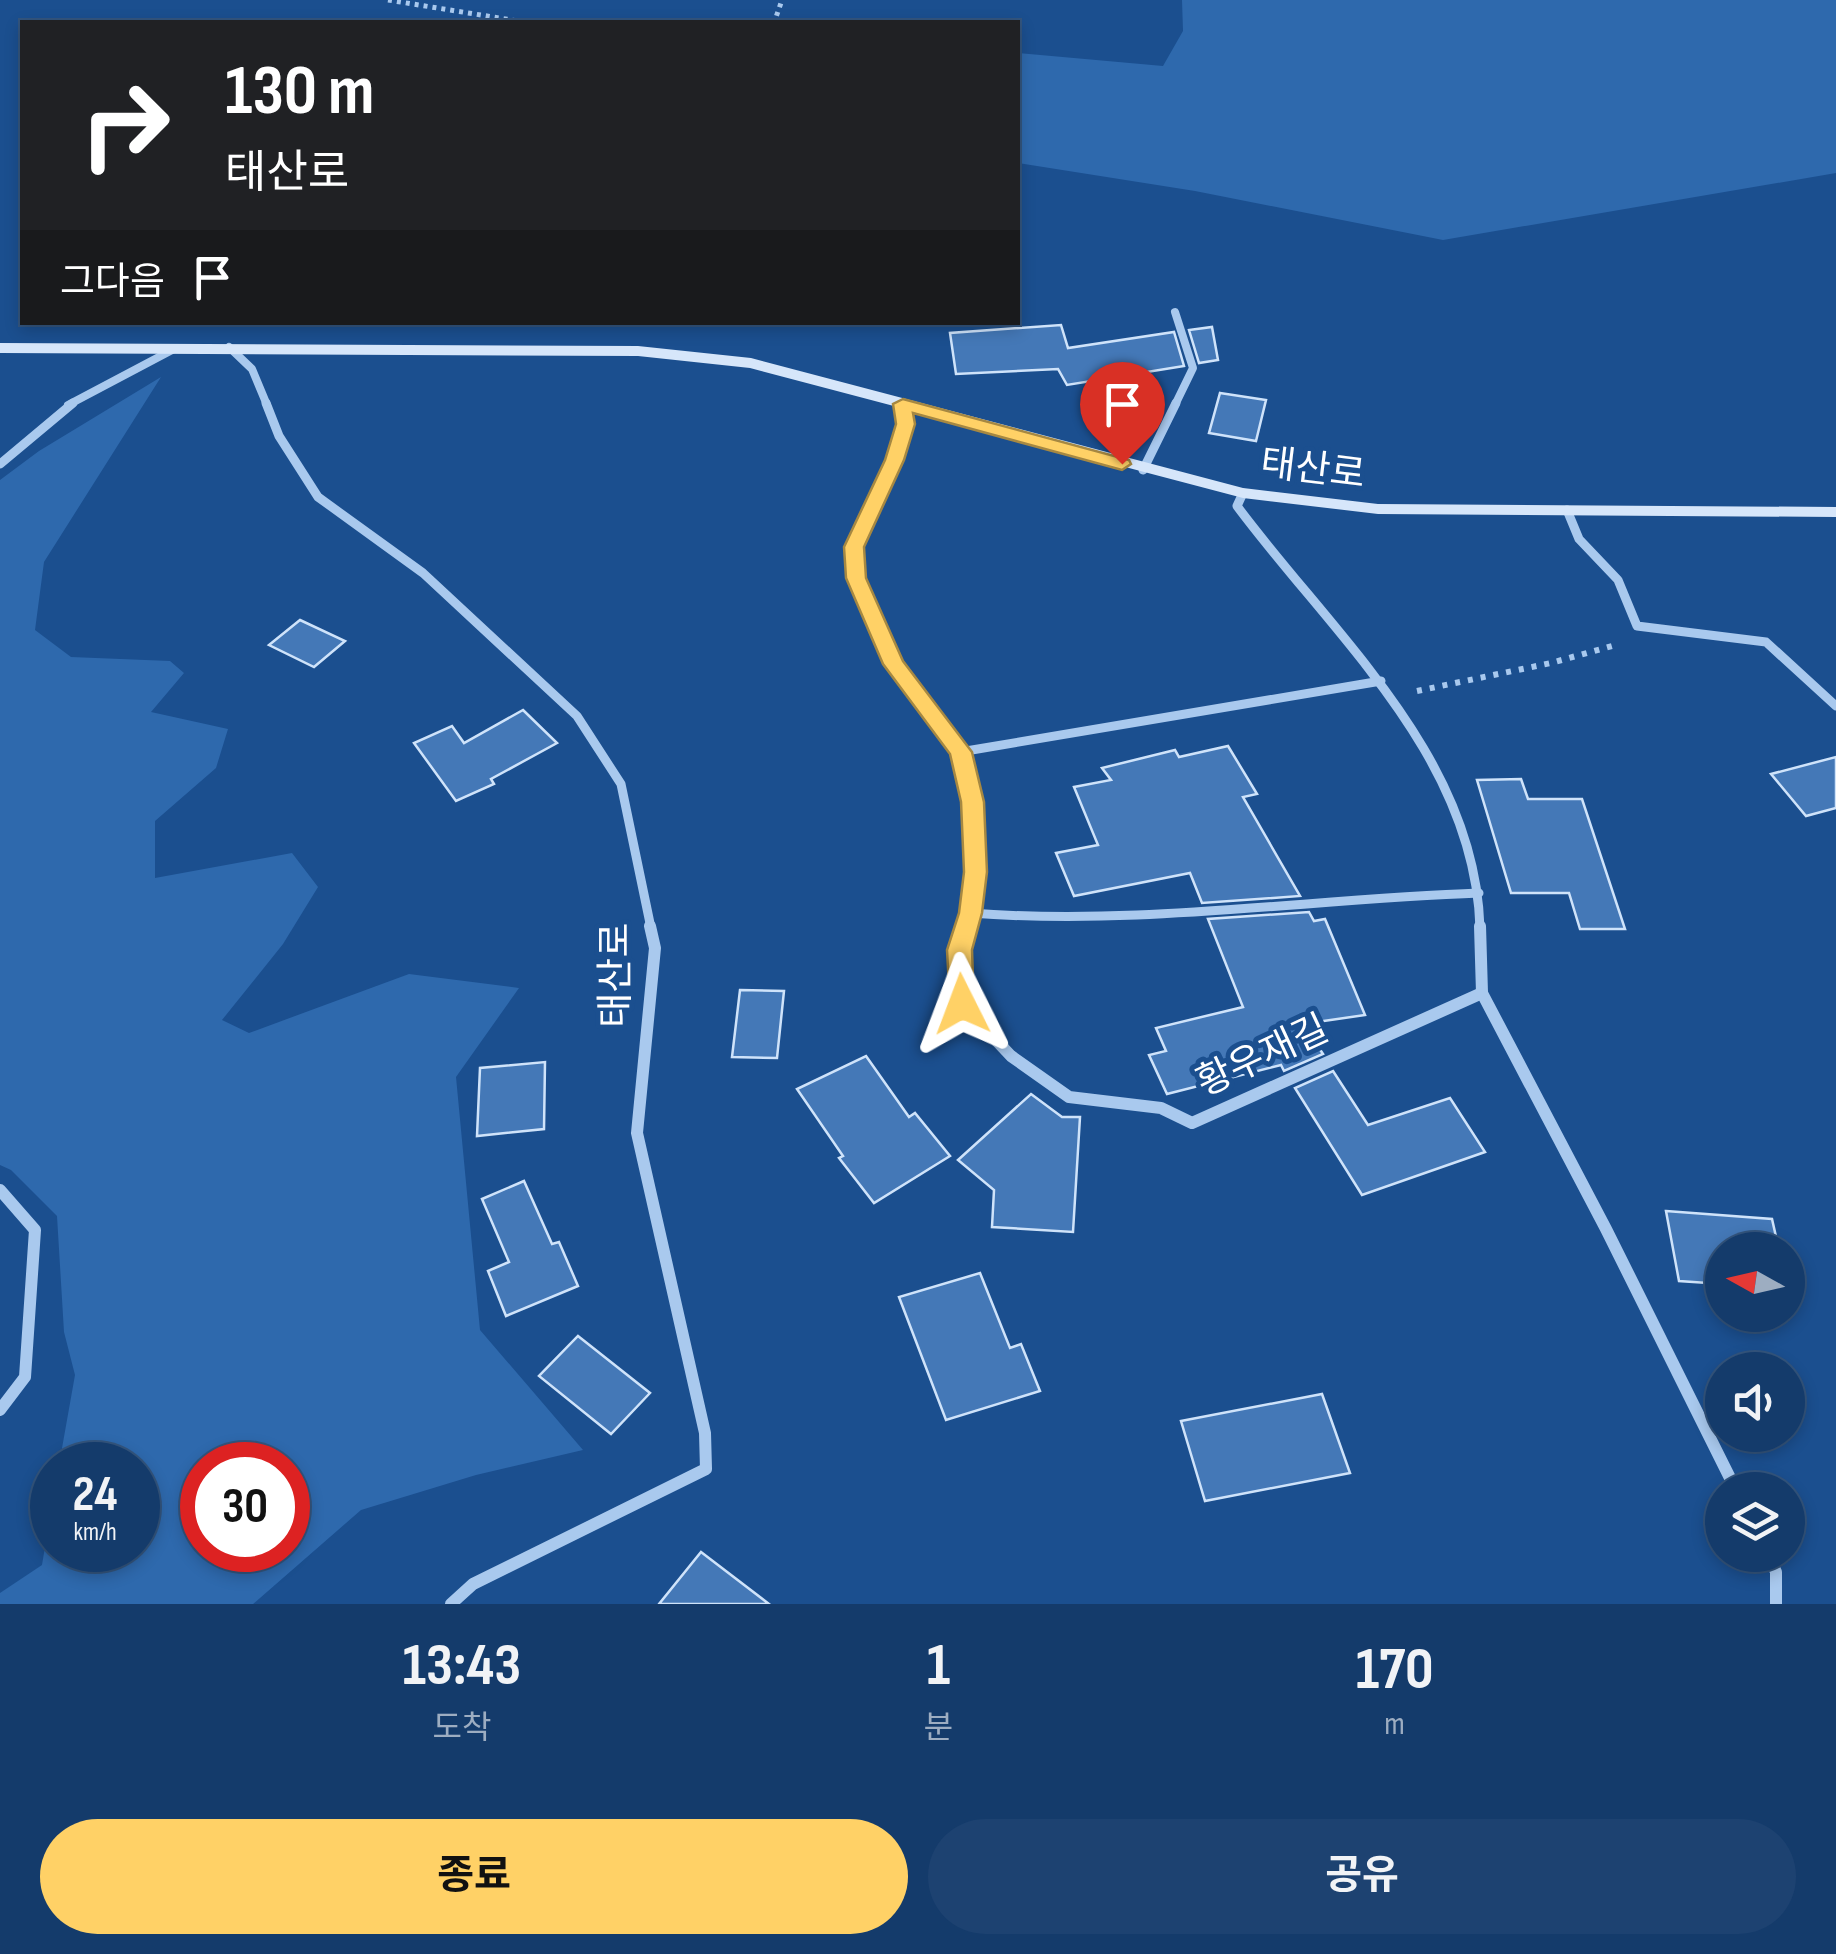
<!DOCTYPE html>
<html lang="ko">
<head>
<meta charset="utf-8">
<style>
  body { margin:0; font-family:"Sofia Sans Condensed","Noto Sans KR",sans-serif; background:#1d4271; color:#f1f3f6; height:100vh; display:flex; flex-direction:column; font-size:38px; white-space:nowrap }
  * { box-sizing:border-box; margin:0 }
  p { font-size:32px; color:#9dadc1 }
  .icon { flex:none; width:55px; height:55px; fill:none; stroke:currentColor; stroke-width:2; stroke-linecap:round; stroke-linejoin:round }
  .map { position:relative; height:1604px; overflow:hidden }
  .panel { display:flex; flex-direction:column; background:#143b6b; flex:1 }
  .panel>* { flex:none }
  .guide { position:absolute; left:20px; top:20px; width:1000px; height:305px; border-radius:0px; box-shadow:0 5px 15px #0003,0 0 0 2px #33557e; background:#202124; color:#fff; overflow:hidden }
  .needle { width:65px; rotate:278deg }
  .buttons { position:absolute; left:1705px; top:1232px; display:grid; gap:20px }
  .buttons a { display:grid; place-items:center; width:100px; height:100px; border-radius:50%; background:#143b6b; box-shadow:0 5px 15px #0003,0 0 0 2px #33557e; font-size:50px }
  .speed { position:absolute; left:30px; top:1442px; display:flex; gap:20px; font-size:50px; font-weight:700; text-align:center }
  .speed>* { display:grid; place-content:center; width:130px; height:130px; border-radius:50%; background:#143b6b; box-shadow:0 5px 15px #0003,0 0 0 2px #33557e; line-height:1 }
  .speed small { font-size:25px; font-weight:400 }
  .speed .limit { border:15px solid #d22; background:#fff; color:#111 }
  .pin { position:absolute; display:grid; place-items:center; width:85px; height:85px; color:#fff; margin:-102px -42px; border-radius:50% 50% 50% 0; rotate:-45deg; box-shadow:0 0 10px #0007 }
  .pin .icon { rotate:45deg }
  .me { position:absolute; width:110px; margin:-55px; rotate:357deg; stroke-linejoin:round; filter:drop-shadow(0 0 8px #0008) }
  .turn { display:flex; align-items:center; gap:35px; height:210px; padding:0 40px; font-size:45px }
  .turn .icon { width:130px; height:130px; stroke-width:2.5 }
  .turn b { display:block; font-size:70px; line-height:85px }
  .then { display:flex; align-items:center; height:95px; padding:0 40px; background:#0003; gap:20px; font-size:38px }
  .eta { display:flex; justify-content:space-evenly; align-items:center; height:170px; text-align:center }
  .eta b { font-size:60px; font-weight:700; line-height:70px }
  .cta { display:flex; gap:20px; margin-top:auto; padding:20px 40px }
  .cta a { flex:1; height:115px; border-radius:60px; background:#ffd166; color:#111; font-size:40px; font-weight:700; line-height:115px; text-align:center }
  .cta a+a { background:#1d4271; color:#f1f3f6 }
  .map>svg:first-child { display:block }
  .green { fill:#2e69ad; fill-rule:evenodd }
  .building { fill:#4478b7; stroke:#cfe3fa; stroke-width:2.5 }
  .lines { fill:none; stroke-linecap:round; stroke-linejoin:round }
  .path-far1 { stroke:#a9c9ee; stroke-width:5; stroke-dasharray:4 5; stroke-linecap:butt }
  .path { stroke:#a9c9ee; stroke-width:6; stroke-dasharray:5 8; stroke-linecap:butt }
  .street-far2 { stroke:#a9c9ee; stroke-width:8 }
  .street-far1 { stroke:#a9c9ee; stroke-width:9 }
  .street { stroke:#a9c9ee; stroke-width:12 }
  .secondary { fill:#d6e6fa; fill-rule:evenodd }
  .route { fill:#ffd166; stroke:#a68842; stroke-width:2.5 }
  .labels { text-anchor:middle; stroke-width:10; stroke-linejoin:round; paint-order:stroke }
  .street-label { font-size:38px; fill:#fff; stroke:#1b4f8f }
</style>
</head>
<body>
<div class="map">
<svg width="1836" height="1604" viewBox="0 0 1836 1604">
  <rect width="100%" height="100%" fill="#1b4f8f"/>
  <g class="green">
    <polygon points="1182,0 1836,0 1836,173 1443,240 1195,191 1018,163 1018,53 1163,66 1183,31"/>
    <path d="M161,377L44,562L35,630L71,657L170,661L184,673L151,712L228,729L216,768L155,821V878L292,853L318,887L283,944L222,1020L249,1033L409,974L519,988L456,1077L480,1330L583,1450L476,1475L361,1510L253,1604H0V1593L42,1565L52,1505V1550H138V1465H59L75,1375L64,1332L57,1216L11,1170L0,1165V480L39,451ZM202,1465H288V1550H202Z"/>
  </g>
  <g class="building">
    <polygon points="1061,325 1068,348 1174,332 1184,366 1067,385 1058,369 956,374 950,333"/>
    <polygon points="1212,327 1218,360 1199,363 1189,330"/>
    <polygon points="1220,393 1266,400 1256,441 1209,433"/>
    <polygon points="300,620 345,641 314,667 269,645"/>
    <polygon points="523,710 557,743 491,779 494,784 456,801 414,743 452,726 464,743"/>
    <polygon points="1228,746 1257,794 1243,797 1300,896 1202,903 1190,873 1074,896 1056,853 1098,845 1074,787 1111,780 1102,768 1175,750 1179,757"/>
    <polygon points="1836,757 1836,808 1806,816 1771,774"/>
    <polygon points="1521,779 1528,799 1582,799 1625,929 1580,929 1569,893 1511,893 1477,780"/>
    <polygon points="1309,912 1314,921 1325,919 1365,1015 1303,1024 1323,1054 1284,1071 1281,1065 1167,1094 1149,1055 1166,1051 1156,1028 1243,1007 1208,919"/>
    <polygon points="740,990 784,991 777,1058 732,1057"/>
    <polygon points="866,1056 909,1117 915,1113 950,1156 874,1203 839,1158 843,1156 797,1089"/>
    <polygon points="545,1062 544,1129 477,1136 480,1068"/>
    <polygon points="1333,1071 1368,1125 1450,1098 1485,1152 1362,1195 1295,1088"/>
    <polygon points="1031,1094 1062,1117 1080,1117 1073,1232 992,1227 994,1190 958,1160"/>
    <polygon points="524,1181 552,1244 559,1242 578,1286 506,1316 488,1271 509,1262 482,1199"/>
    <polygon points="1666,1211 1772,1219 1779,1250 1722,1250 1722,1284 1679,1281"/>
    <polygon points="980,1273 1010,1348 1021,1344 1040,1391 946,1420 899,1297"/>
    <polygon points="578,1336 650,1393 611,1434 539,1376"/>
    <polygon points="1322,1394 1350,1473 1205,1501 1181,1421"/>
    <polygon points="701,1552 769,1604 659,1604"/>
  </g>
  <g class="lines">
    <g class="path-far1">
      <polyline points="388,0 524,22"/>
      <polyline points="779,22 775,20 782,0"/>
    </g>
    <polyline class="path" points="1417,691 1551,663 1619,644"/>
    <g class="street-far2">
      <polyline points="229,347 252,369 267,405"/>
      <polyline points="68,405 174,349"/>
      <polyline points="1175,405 1193,368 1175,312"/>
    </g>
    <g class="street-far1">
      <polyline points="266,403 279,436 318,497 423,573 577,716 621,784 651,928"/>
      <path d="M903,404C909,467 843,520 856,577C866,621 897,670 924,705C936,720 954,737 961,754C981,805 980,876 966,928"/>
      <polyline points="0,464 73,403"/>
      <polyline points="1143,470 1176,403"/>
      <path d="M1243,493L1237,506C1333,635 1475,756 1480,928"/>
      <polyline points="1567,510 1579,539 1618,580 1637,626 1766,642 1836,706"/>
      <polyline points="960,752 1381,681"/>
      <path d="M970,913C1140,926 1309,899 1479,893"/>
    </g>
    <g class="street">
      <polyline points="967,926 960,950 962,1004 1011,1056 1069,1097 1161,1108 1192,1123 1482,993"/>
      <polyline points="1480,926 1482,993 1606,1229 1736,1490"/>
      <polyline points="0,1190 35,1230 25,1377 0,1410"/>
      <polyline points="1768,1555 1776,1572 1776,1604"/>
      <polyline points="451,1604 473,1584 706,1469 705,1433 637,1133 655,948 650,926"/>
    </g>
    <polygon class="secondary" points="0,343 638,346 751,358 1243,488 1378,504 1836,507 1836,517 1378,514 1243,498 750,368 638,356 0,353"/>
  </g>
  <polygon class="route" points="903,399 1129,460 1131,464 1122,470 913,413 915,424 904,460 864,547 866,578 903,661 972,752 984,802 987,872 982,913 972,950 974,1004 971,1011 953,1011 950,1004 947,950 959,913 964,872 961,802 950,754 883,664 846,578 844,547 885,460 896,424 893,404"/>
  <g class="labels">
    <g class="street-label">
      <text transform="translate(1313 468) rotate(7)" y="13">태산로</text>
      <text transform="translate(615 975) rotate(-90)" y="13">태산로</text>
      <text transform="translate(1262 1055) rotate(-25)" y="13">황우재길</text>
    </g>
  </g>
</svg>
<div class="buttons">
<a><svg class="needle" viewBox="-14 -14 28 28"><path d="M0-13l5 13h-10z" fill="#e53935"/><path d="M0 13l5-13h-10z" fill="#9dadc1"/></svg></a>
<a><svg class="icon" aria-label="sound" viewBox="0 0 24 24"><path d="M4 9h4l5-4v14l-5-4H4zM17 9q2 3 0 6"/></svg></a>
<a><svg class="icon" aria-label="layers" viewBox="0 0 24 24"><path d="M12 4l9 5-9 5-9-5zM3 14l9 5 9-5"/></svg></a>
</div>
<div class="speed"><div>24<small>km/h</small></div><div class="limit">30</div></div>
<div class="pin" style="left:1122px;top:464px;background:#d93025"><svg class="icon" aria-label="arrive" viewBox="0 0 24 24"><path d="M6 21V4h12l-3 4 3 4H6"/></svg></div>
<svg class="me" style="left:962px;top:1004px" viewBox="-20 -20 40 40"><path d="M0-17L14 15 0 8-14 15z" fill="#ffd166" stroke="#fff" stroke-width="4"/></svg>
<div class="guide">
<div class="turn"><svg class="icon" aria-label="right" viewBox="0 0 24 24"><path d="M7 20v-9h11M14 6l5 5-5 5"/></svg><div><b>130 m</b>태산로</div></div>
<div class="then">그다음<svg class="icon" aria-label="arrive" viewBox="0 0 24 24"><path d="M6 21V4h12l-3 4 3 4H6"/></svg></div>
</div>
</div>
<section class="panel">
<div class="eta">
<div><b>13:43</b><p>도착</p></div>
<div><b>1</b><p>분</p></div>
<div><b>170</b><p>m</p></div>
</div>
<div class="cta"><a>종료</a><a>공유</a></div>
</section>
</body>
</html>
